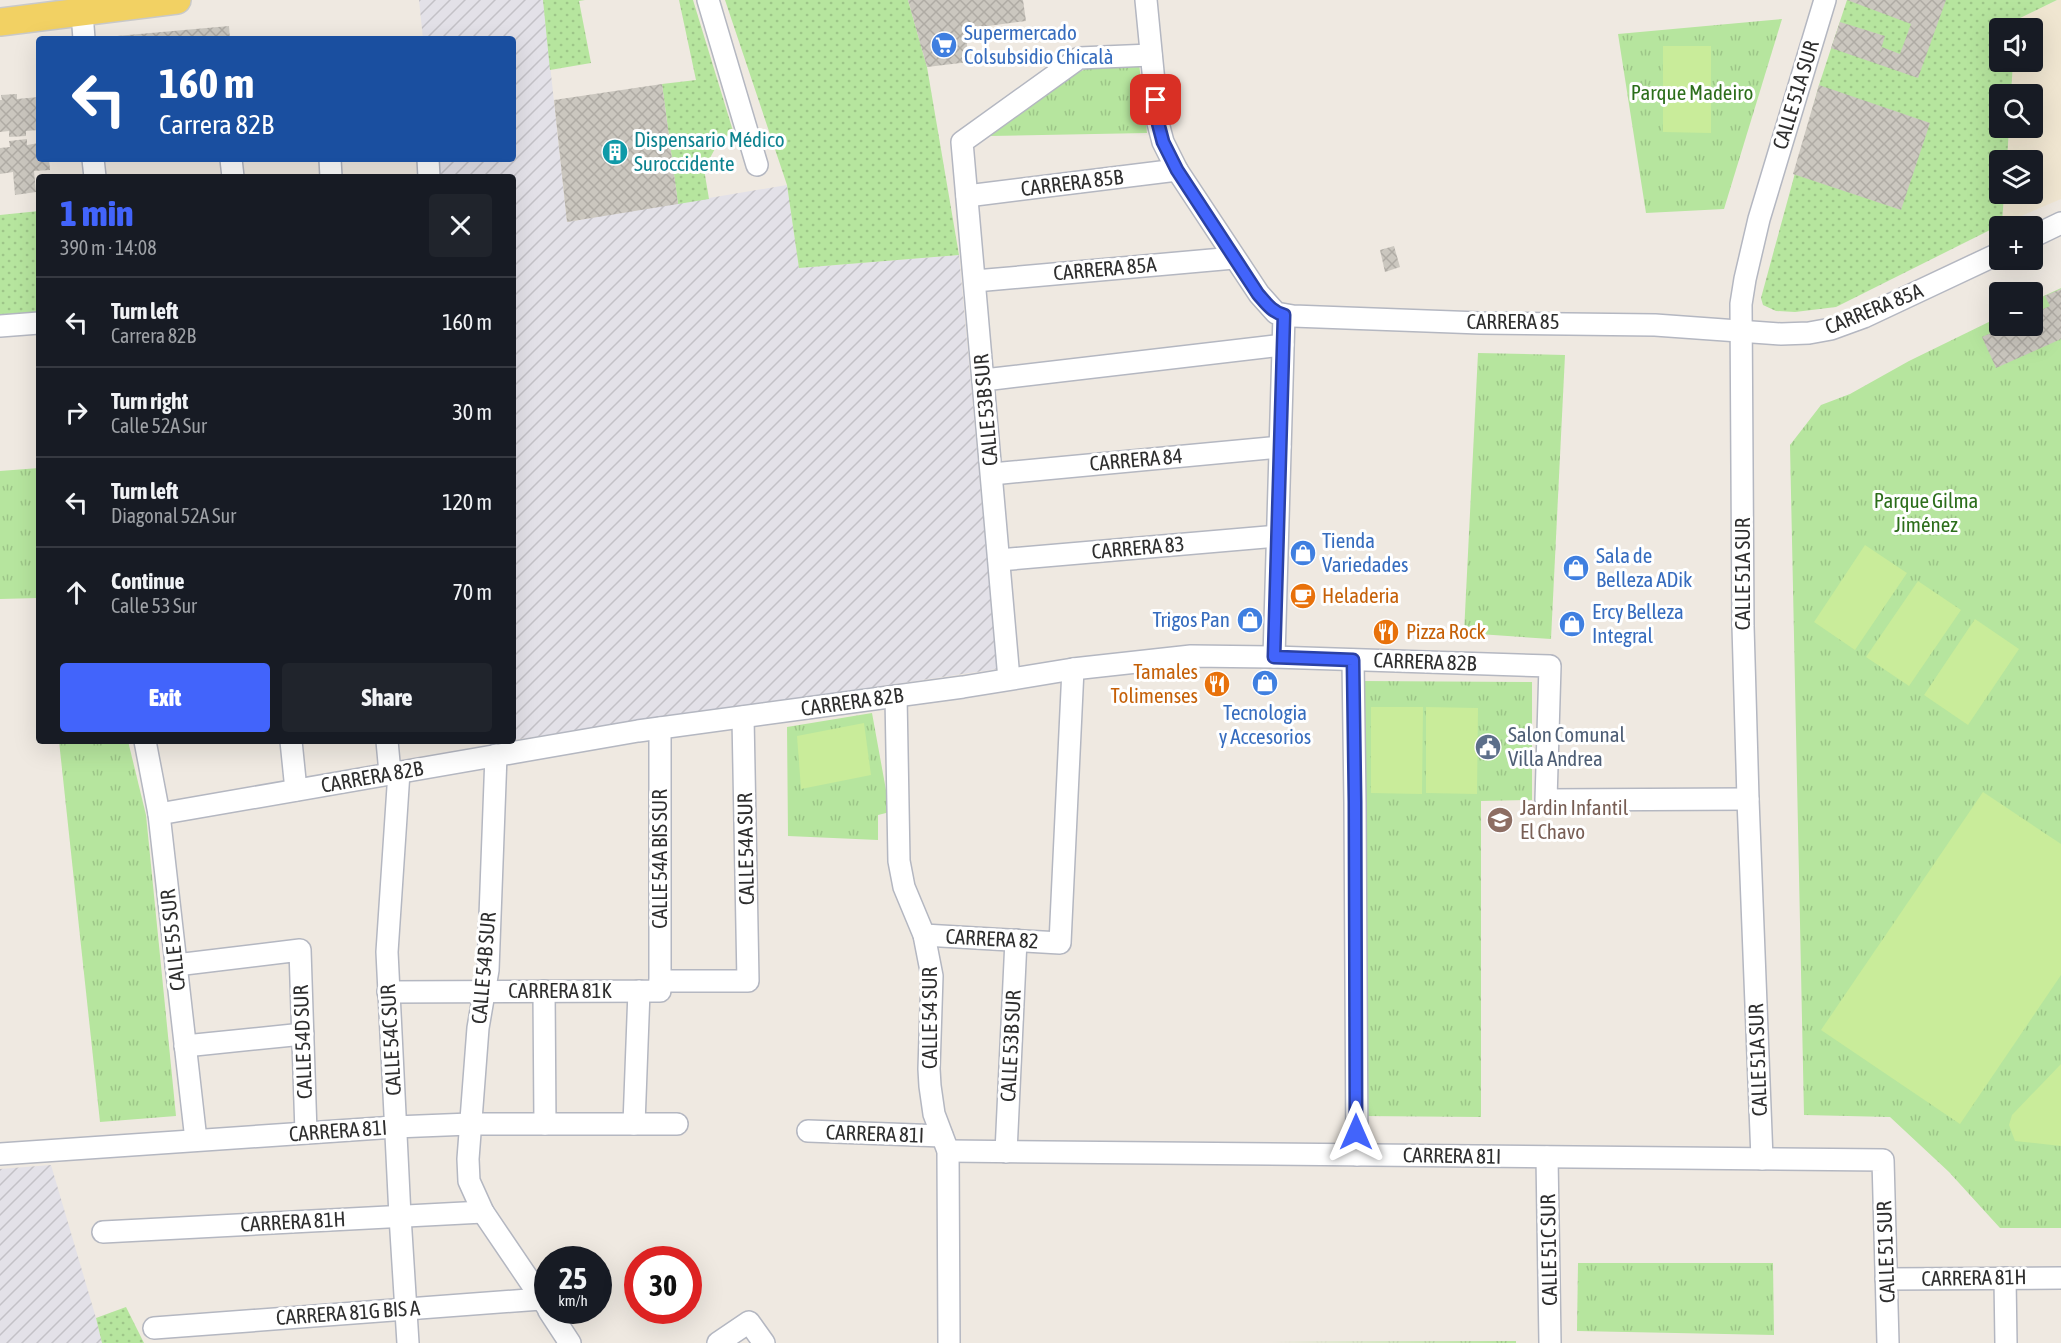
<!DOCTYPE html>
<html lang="en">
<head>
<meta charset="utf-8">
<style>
  body { margin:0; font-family:"Asap Condensed",sans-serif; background:#20242c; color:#f1f3f6; height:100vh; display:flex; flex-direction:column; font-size:22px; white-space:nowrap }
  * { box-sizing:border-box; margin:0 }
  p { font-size:20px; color:#9ea1a6 }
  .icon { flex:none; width:33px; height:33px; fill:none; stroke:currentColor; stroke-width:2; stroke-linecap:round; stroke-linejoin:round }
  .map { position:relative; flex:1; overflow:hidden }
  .side { position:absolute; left:36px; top:174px; width:480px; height:570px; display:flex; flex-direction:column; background:#171b24; border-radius:6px; box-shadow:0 6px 24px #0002 }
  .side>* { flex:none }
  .banner { position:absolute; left:36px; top:36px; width:480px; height:126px; border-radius:6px; box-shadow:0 6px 24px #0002; background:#1a4fa0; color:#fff; overflow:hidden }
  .buttons { position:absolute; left:1989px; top:18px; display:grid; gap:12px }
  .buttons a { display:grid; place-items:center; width:54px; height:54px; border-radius:6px; background:#171b24; box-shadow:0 6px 24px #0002; font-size:30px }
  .speed { position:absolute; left:534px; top:1246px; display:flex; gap:12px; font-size:30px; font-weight:700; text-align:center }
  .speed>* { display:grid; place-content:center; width:78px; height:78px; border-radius:50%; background:#171b24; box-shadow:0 6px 24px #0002; line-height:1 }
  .speed small { font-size:15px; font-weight:400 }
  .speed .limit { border:9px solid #d22; background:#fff; color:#111 }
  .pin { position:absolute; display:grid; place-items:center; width:51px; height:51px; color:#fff; margin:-26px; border-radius:12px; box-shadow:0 3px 9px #0006 }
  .me { position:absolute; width:66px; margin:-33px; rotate:0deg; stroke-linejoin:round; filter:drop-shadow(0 0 4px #0008) }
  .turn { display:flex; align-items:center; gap:21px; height:126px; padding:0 24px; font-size:27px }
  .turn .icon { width:78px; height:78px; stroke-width:2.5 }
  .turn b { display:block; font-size:42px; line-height:51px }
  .round { display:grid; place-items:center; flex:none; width:63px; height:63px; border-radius:6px; background:#20242c }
  .summary { display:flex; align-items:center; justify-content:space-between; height:102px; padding:0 24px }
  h1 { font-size:36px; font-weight:800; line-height:45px; color:#4264fb }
  .action { display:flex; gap:12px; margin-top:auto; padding:12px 24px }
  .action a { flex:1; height:69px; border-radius:6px; background:#4264fb; color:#fff; font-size:24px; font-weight:800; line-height:69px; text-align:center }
  .action a+a { background:#20242c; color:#f1f3f6 }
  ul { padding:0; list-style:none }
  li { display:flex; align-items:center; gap:18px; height:90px; padding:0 24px; border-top:2px solid #363941 }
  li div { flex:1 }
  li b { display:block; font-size:22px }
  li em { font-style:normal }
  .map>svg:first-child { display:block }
  .industrial { fill:url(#industrial-furrows) }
  .education { fill:#f0e6d1 }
  .grass { fill:url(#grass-dots) }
  .park { fill:url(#park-tufts) }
  .pitch { fill:#c9ec9a }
  .building { fill:url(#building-cross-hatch) }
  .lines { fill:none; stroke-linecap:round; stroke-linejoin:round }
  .minor-casing { stroke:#b4b7c1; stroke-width:24 }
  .major-casing { stroke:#c9c9c9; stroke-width:30 }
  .minor { stroke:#fff; stroke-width:21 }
  .major { stroke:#f2d163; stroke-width:27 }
  .route-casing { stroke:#2b41a3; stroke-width:15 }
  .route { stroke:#4264fb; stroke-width:10 }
  .labels { text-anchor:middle; stroke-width:6; stroke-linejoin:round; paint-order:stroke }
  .shop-label { font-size:21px; fill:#366cbe; stroke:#fff; text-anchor:start }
  .park-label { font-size:21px; fill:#2c6e1b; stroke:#fff }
  .street-label { font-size:21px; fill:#2e2e2e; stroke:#fff }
  .culture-label { font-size:21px; fill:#0d838f; stroke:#fff; text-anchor:start }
  .food-label { font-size:21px; fill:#c56008; stroke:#fff; text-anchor:start }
  .service-label { font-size:21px; fill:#4e5e75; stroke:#fff; text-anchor:start }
  .education-label { font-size:21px; fill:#785e54; stroke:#fff; text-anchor:start }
</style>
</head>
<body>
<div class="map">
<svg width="2061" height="1343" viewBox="0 0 2061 1343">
  <defs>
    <pattern id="industrial-furrows" width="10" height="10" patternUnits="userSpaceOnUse" patternTransform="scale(1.5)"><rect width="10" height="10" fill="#e3e1e8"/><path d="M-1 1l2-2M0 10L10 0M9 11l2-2" fill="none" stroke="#c3c1c7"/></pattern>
    <pattern id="grass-dots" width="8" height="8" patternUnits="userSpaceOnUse" patternTransform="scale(1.5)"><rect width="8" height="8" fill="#b6e59e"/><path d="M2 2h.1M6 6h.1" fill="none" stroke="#9dc588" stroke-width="1.8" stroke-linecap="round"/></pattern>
    <pattern id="park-tufts" width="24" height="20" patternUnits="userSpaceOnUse" patternTransform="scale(1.5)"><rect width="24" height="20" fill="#b6e59e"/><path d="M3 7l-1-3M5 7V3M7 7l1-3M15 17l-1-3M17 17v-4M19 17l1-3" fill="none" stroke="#9dc588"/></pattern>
    <pattern id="building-cross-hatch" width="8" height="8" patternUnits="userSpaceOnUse" patternTransform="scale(1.5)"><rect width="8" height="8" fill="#cbc7bf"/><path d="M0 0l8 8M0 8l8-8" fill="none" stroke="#afaba4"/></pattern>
  </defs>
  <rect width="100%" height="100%" fill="#efe9e1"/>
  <g class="industrial">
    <polygon points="419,0 543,0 567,222 787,185 799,268 959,255 997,669 513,740 513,177 436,177 435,159 513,159 513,39 423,39"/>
    <polygon points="51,1165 96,1318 102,1343 0,1343 0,1169"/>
  </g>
  <polygon class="education" points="2057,0 2061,0 2061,199 2002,224 2004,194 2032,194 2032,160 2007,160 2009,128 2032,128 2032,94 2011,94 2013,62 2032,62 2032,28 2015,28 2016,20"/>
  <g class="grass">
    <polygon points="543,0 585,0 579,1 591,63 550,70"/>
    <polygon points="679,0 693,0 733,131 717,145 704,169 709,199 678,204 662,84 696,80"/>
    <polygon points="725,0 908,0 927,67 959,255 799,268 787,185"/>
    <polygon points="1847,0 2057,0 2016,20 2015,28 2000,28 2000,62 2013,62 2011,94 2000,94 2000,128 2009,128 2007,160 2000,160 2000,194 2004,194 2002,224 1836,307 1795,312 1776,311 1763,305 1761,298 1819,85"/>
    <polygon points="39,211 39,315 0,318 0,215"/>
    <polygon points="126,1307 144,1343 102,1343 96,1318"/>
  </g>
  <g class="park">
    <polygon points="1782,19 1724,209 1646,213 1618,34"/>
    <polygon points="1139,63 1147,133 990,136 1073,75 1096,64"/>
    <polygon points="2061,288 2061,1228 2000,1228 1949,1172 1890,1117 1804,1115 1790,445 1821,405 1850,394 1909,361 1999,317 2000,326 2032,326 2033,301"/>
    <polygon points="1478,353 1565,355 1551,639 1464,633"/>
    <polygon points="39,468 39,598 0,599 0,471"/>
    <polygon points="1362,681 1532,682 1532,800 1481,801 1481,1117 1362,1116"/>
    <polygon points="872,713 890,812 878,815 878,840 788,836 787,727"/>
    <polygon points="59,741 128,741 146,815 176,1116 100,1122"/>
    <polygon points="1578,1263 1773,1263 1774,1335 1577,1331"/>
    <polygon points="1516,1341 1516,1343 1271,1342"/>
  </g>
  <g class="pitch">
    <polygon points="1663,46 1711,46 1711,133 1663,132"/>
    <polygon points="1865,545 1907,573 1855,650 1814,622"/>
    <polygon points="1918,581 1961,610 1909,686 1866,657"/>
    <polygon points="1975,619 2019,649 1968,725 1924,695"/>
    <polygon points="1371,707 1423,707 1422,794 1371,793"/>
    <polygon points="1426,707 1478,708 1477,794 1426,793"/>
    <polygon points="864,723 871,775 801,789 797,736"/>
    <polygon points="1983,792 2061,844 2061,975 1960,1124 1821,1030"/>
    <polygon points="2061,1064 2061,1146 2015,1141 2009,1125 2012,1115"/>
  </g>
  <g class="building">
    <polygon points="908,0 1023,0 1026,21 965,29 969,62 927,67"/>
    <polygon points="1847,0 1946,0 1918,78 1831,48 1840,22 1885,36 1879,55 1882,47 1900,54 1911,24"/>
    <polygon points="229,26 230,39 118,39 117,36"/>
    <polygon points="662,84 678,204 567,222 554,100"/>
    <polygon points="1819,85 1930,123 1901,210 1793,174"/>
    <polygon points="17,94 17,99 39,97 39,130 26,131 26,136 9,137 9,131 0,132 0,100 2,100 1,95"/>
    <polygon points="27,139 27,145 39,143 39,159 49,159 50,170 34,171 36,192 15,195 13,172 0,174 0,148 10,147 9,141"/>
    <polygon points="1394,246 1400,267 1385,272 1380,250"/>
    <polygon points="2061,289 2061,339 1996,368 1982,337 2007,326 2032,326 2032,314 2050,306 2045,296"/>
  </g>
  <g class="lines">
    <defs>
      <g id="minor">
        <polyline points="81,0 84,39"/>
        <polyline points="708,0 757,165"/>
        <polyline points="1146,0 1158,123 1163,142 1177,170 1259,294 1276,313 1293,316 1480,323 1655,325 1781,334 1809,333 1831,329 1864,317 2000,253"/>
        <polyline points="93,159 95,177"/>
        <polyline points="231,159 233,177"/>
        <polyline points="330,159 331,177"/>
        <polyline points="428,159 429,177"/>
        <polyline points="967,196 1177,170"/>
        <polyline points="2032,237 2061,223"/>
        <polyline points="975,281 1234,258"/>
        <polyline points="0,326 39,323"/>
        <polyline points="984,380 1283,345"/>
        <polyline points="992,474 1280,447"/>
        <polyline points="999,560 1277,536"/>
        <polyline points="1274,657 1284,315"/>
        <polyline points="1353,660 1355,803 1357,1155"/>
        <polyline points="1009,679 962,142 1079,58 1151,55"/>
        <polyline points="896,696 899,861 904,887 924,935 932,976 929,1069 930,1086 934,1114 948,1151 949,1343"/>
        <polyline points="145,741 159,814 196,1140"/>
        <polyline points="291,741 296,790"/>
        <polyline points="387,741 390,773"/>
        <polyline points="496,755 488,970 478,1028 468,1159 469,1181 483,1212 548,1308"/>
        <polyline points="399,772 387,952 400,1216 408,1343"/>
        <polyline points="159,814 638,731 963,687 1073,669 1191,656 1274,657 1550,666 1546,800 1748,799"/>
        <polyline points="924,935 1060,943 1073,669"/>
        <polyline points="176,965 300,950 306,1133"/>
        <polyline points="660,981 748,981 743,717"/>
        <polyline points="544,991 545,1124"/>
        <polyline points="388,992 660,991 660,728"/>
        <polyline points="185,1046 303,1034"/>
        <polyline points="634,1124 639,991"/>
        <polyline points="808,1131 942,1136"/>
        <polyline points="948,1151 1883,1160 1888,1343"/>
        <polyline points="1006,1152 1016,940"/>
        <polyline points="0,1154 395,1127 470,1124 677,1124"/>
        <polyline points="1547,1157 1550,1343"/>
        <polyline points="1762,1159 1748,799 1743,626 1741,304 1745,279 1759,219 1825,0"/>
        <polyline points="103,1232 483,1212"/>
        <polyline points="2005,1278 2006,1343"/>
        <polyline points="1886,1279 2061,1278"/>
        <polyline points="549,1311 570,1343"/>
        <polyline points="154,1328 541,1299"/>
        <polyline points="718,1343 749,1322 764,1343"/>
      </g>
      <polyline id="major" points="0,22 177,0"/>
    </defs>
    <use href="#minor" class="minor-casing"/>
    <use href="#major" class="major-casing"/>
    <use href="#minor" class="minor"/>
    <use href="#major" class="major"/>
  </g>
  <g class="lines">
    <defs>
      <path id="route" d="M1156,100L1158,123L1163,142L1177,170L1258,294C1266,303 1272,312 1284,315L1274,657L1353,660L1355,802L1356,1132"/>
    </defs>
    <use href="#route" class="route-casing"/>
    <use href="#route" class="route"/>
  </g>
  <defs>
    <symbol id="supermarket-disc" viewBox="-11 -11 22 22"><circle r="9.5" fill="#3f7fe0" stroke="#fff"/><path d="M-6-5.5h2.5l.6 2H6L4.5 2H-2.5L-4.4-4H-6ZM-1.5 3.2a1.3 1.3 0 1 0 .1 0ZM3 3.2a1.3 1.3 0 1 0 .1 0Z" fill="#fff"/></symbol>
    <symbol id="building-disc" viewBox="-11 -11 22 22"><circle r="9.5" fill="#0f9aa8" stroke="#fff"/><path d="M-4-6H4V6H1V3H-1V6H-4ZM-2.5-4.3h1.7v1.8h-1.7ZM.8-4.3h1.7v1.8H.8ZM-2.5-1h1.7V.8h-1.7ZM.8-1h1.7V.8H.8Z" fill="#fff"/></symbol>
    <symbol id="shop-disc" viewBox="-11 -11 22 22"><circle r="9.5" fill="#3f7fe0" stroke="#fff"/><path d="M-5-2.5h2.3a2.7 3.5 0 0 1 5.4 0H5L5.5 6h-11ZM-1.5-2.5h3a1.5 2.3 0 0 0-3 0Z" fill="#fff"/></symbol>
    <symbol id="cafe-disc" viewBox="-11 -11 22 22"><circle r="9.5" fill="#e8710a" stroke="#fff"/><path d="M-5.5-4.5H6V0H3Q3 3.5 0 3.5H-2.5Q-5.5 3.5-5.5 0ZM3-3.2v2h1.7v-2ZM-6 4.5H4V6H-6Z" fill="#fff"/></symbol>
    <symbol id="restaurant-disc" viewBox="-11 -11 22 22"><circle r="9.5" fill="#e8710a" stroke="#fff"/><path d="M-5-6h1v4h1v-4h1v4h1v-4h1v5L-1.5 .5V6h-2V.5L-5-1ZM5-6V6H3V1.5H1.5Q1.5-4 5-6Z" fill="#fff"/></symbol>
    <symbol id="civic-disc" viewBox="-11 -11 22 22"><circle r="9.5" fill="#5c6f8a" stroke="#fff"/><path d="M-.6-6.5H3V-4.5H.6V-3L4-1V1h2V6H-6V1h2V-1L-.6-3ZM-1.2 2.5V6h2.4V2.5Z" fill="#fff"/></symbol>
    <symbol id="school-disc" viewBox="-11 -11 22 22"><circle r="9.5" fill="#8d6e63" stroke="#fff"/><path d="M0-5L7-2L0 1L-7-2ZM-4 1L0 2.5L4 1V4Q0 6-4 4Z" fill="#fff"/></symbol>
  </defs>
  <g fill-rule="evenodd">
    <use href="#supermarket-disc" x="929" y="30" width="30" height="30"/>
    <use href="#building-disc" x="600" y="137" width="30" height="30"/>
    <use href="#shop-disc" x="1288" y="538" width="30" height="30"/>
    <use href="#shop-disc" x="1561" y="553" width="30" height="30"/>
    <use href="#cafe-disc" x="1288" y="581" width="30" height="30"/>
    <use href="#shop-disc" x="1235" y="605" width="30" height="30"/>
    <use href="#shop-disc" x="1557" y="609" width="30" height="30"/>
    <use href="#restaurant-disc" x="1371" y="617" width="30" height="30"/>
    <use href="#shop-disc" x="1250" y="668" width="30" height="30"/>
    <use href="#restaurant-disc" x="1202" y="669" width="30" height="30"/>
    <use href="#civic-disc" x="1473" y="732" width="30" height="30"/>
    <use href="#school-disc" x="1485" y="805" width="30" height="30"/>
  </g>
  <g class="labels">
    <g class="shop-label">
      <text x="964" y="40">Supermercado<tspan x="964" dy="24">Colsubsidio Chicalà</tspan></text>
      <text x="1322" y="548">Tienda<tspan x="1322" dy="24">Variedades</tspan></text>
      <text x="1596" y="563">Sala de<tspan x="1596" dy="24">Belleza ADik</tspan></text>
      <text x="1592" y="619">Ercy Belleza<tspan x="1592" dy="24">Integral</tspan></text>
      <text x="1230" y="627" text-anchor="end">Trigos Pan</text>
      <text x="1265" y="720" text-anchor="middle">Tecnologia<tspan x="1265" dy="24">y Accesorios</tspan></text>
    </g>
    <g class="park-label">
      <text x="1692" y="100">Parque Madeiro</text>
      <text x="1926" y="508">Parque Gilma<tspan x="1926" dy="24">Jiménez</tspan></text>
    </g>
    <g class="street-label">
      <text transform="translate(1796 95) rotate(-73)" y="7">CALLE 51A SUR</text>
      <text transform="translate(1072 183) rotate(-7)" y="7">CARRERA 85B</text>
      <text transform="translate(1105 269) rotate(-5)" y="7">CARRERA 85A</text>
      <text transform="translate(1874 309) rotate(-22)" y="7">CARRERA 85A</text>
      <text x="1513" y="329">CARRERA 85</text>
      <text transform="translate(986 410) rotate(-95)" y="7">CALLE 53B SUR</text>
      <text transform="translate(1136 460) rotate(-5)" y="7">CARRERA 84</text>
      <text transform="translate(1138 548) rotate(-5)" y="7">CARRERA 83</text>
      <text transform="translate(1743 574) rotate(-90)" y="7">CALLE 51A SUR</text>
      <text transform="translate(1425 662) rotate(2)" y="7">CARRERA 82B</text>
      <text transform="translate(852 702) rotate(-8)" y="7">CARRERA 82B</text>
      <text transform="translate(372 777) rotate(-10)" y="7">CARRERA 82B</text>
      <text transform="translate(746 849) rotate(-91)" y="7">CALLE 54A SUR</text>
      <text transform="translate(660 859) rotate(-90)" y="7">CALLE 54A BIS SUR</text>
      <text transform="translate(992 939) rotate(3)" y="7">CARRERA 82</text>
      <text transform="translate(173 940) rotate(-96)" y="7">CALLE 55 SUR</text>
      <text transform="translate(484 968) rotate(-85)" y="7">CALLE 54B SUR</text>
      <text x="560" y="998">CARRERA 81K</text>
      <text transform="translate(930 1018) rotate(-90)" y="7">CALLE 54 SUR</text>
      <text transform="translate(391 1040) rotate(-93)" y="7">CALLE 54C SUR</text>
      <text transform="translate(303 1042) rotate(-92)" y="7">CALLE 54D SUR</text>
      <text transform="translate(1011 1046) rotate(-87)" y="7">CALLE 53B SUR</text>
      <text transform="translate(1758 1060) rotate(-92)" y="7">CALLE 51A SUR</text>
      <text transform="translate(338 1131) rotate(-4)" y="7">CARRERA 81I</text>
      <text transform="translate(875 1134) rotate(2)" y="7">CARRERA 81I</text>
      <text transform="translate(1452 1156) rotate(1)" y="7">CARRERA 81I</text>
      <text transform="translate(293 1222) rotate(-3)" y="7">CARRERA 81H</text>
      <text transform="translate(1549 1250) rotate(-91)" y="7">CALLE 51C SUR</text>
      <text transform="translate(1886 1252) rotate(-92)" y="7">CALLE 51 SUR</text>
      <text transform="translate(1974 1278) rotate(-1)" y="7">CARRERA 81H</text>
      <text transform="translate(348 1313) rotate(-4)" y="7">CARRERA 81G BIS A</text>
    </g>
    <g class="culture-label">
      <text x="634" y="147">Dispensario Médico<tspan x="634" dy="24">Suroccidente</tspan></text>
    </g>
    <g class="food-label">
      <text x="1322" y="603">Heladeria</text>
      <text x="1406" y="639">Pizza Rock</text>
      <text x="1198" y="679" text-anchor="end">Tamales<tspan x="1198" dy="24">Tolimenses</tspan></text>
    </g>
    <g class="service-label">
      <text x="1508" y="742">Salon Comunal<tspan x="1508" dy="24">Villa Andrea</tspan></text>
    </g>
    <g class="education-label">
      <text x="1520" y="815">Jardin Infantil<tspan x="1520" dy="24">El Chavo</tspan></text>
    </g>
  </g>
</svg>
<div class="buttons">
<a><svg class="icon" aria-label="sound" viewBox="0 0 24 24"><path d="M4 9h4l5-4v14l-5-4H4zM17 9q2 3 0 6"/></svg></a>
<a><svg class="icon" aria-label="search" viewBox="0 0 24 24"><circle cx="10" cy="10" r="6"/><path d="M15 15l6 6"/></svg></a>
<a><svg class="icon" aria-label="layers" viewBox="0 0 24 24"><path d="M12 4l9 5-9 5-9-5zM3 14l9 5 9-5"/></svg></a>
<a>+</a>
<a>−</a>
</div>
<div class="speed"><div>25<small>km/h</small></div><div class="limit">30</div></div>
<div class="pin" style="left:1156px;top:100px;background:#d93025"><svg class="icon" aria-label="arrive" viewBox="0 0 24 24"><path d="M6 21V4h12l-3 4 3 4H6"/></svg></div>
<svg class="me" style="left:1356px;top:1132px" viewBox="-20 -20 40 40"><path d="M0-17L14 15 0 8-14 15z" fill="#4264fb" stroke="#fff" stroke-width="4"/></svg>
<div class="banner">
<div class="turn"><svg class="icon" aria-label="left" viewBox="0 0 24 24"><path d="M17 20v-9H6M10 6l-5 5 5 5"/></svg><div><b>160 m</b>Carrera 82B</div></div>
</div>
<section class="side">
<div class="summary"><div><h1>1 min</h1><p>390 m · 14:08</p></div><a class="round"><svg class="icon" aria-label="close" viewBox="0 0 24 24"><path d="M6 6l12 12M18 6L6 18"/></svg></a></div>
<ul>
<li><svg class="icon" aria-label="left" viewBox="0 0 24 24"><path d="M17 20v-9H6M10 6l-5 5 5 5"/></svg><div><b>Turn left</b><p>Carrera 82B</p></div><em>160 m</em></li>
<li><svg class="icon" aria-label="right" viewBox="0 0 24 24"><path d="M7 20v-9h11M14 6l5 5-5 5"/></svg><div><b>Turn right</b><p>Calle 52A Sur</p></div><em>30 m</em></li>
<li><svg class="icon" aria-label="left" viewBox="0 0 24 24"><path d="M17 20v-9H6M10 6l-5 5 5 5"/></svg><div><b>Turn left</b><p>Diagonal 52A Sur</p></div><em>120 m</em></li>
<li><svg class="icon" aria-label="ahead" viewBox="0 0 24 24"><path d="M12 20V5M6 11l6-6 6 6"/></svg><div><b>Continue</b><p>Calle 53 Sur</p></div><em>70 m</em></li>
</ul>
<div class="action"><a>Exit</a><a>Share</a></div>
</section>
</div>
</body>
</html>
